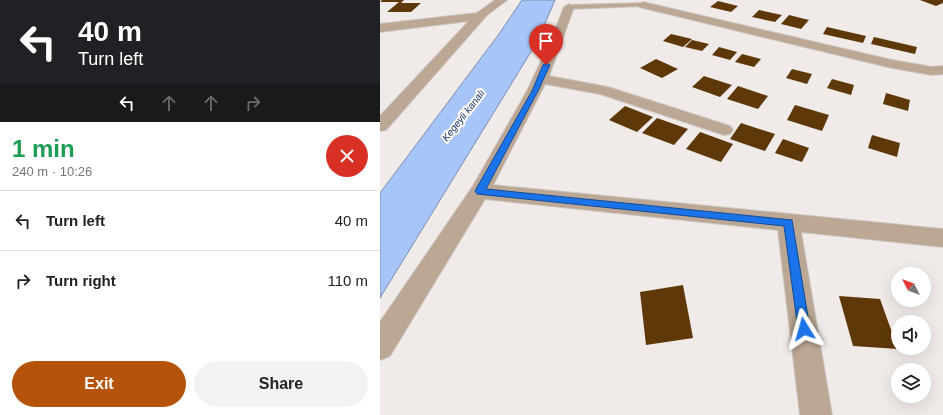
<!DOCTYPE html>
<html lang="en">
<head>
<meta charset="utf-8">
<style>
  body { margin:0; font-family:Arial,sans-serif; background:#f2f2f2; color:#222; height:100vh; display:flex; flex-direction:column; font-size:15px; white-space:nowrap }
  * { box-sizing:border-box; margin:0 }
  p { font-size:13px; color:#767676 }
  .icon { flex:none; width:22px; height:22px; fill:none; stroke:currentColor; stroke-width:2; stroke-linecap:round; stroke-linejoin:round }
  .map { position:relative; flex:1; overflow:hidden }
  .details { display:flex; flex-direction:column; background:#fff; width:380px }
  .details>* { flex:none }
  .guide { background:#202124; color:#fff; overflow:hidden }
  .needle { width:26px; rotate:312deg }
  .controls { position:absolute; left:511px; top:267px; display:grid; gap:8px }
  .controls a { display:grid; place-items:center; width:40px; height:40px; border-radius:50%; background:#fff; box-shadow:0 4px 16px #0002; font-size:20px }
  .pin { position:absolute; display:grid; place-items:center; width:34px; height:34px; color:#fff; margin:-41px -17px; border-radius:50% 50% 50% 0; rotate:-45deg; box-shadow:0 0 4px #0007 }
  .pin .icon { rotate:45deg }
  .me { position:absolute; width:44px; margin:-22px; rotate:352deg; stroke-linejoin:round; filter:drop-shadow(0 0 3px #0008) }
  .turn { display:flex; align-items:center; gap:14px; height:84px; padding:0 12px; font-size:18px }
  .turn .icon { width:52px; height:52px; stroke-width:2.5 }
  .turn b { display:block; font-size:28px; line-height:34px }
  .lanes { display:flex; align-items:center; height:38px; padding:0 12px; background:#0003; justify-content:center; gap:20px; direction:ltr }
  .lanes .off { opacity:.35 }
  .round { display:grid; place-items:center; flex:none; width:42px; height:42px; border-radius:21px; background:#f2f2f2 }
  .headline { display:flex; align-items:center; justify-content:space-between; height:68px; padding:0 12px }
  h1 { font-size:24px; font-weight:800; line-height:30px; color:#1e9e55 }
  .primary-button { display:flex; gap:8px; margin-top:auto; padding:8px 12px }
  .primary-button a { flex:1; height:46px; border-radius:24px; background:#b45309; color:#fff; font-size:16px; font-weight:800; line-height:46px; text-align:center }
  .primary-button a+a { background:#f2f2f2; color:#222 }
  ul { padding:0; list-style:none }
  li { display:flex; align-items:center; gap:12px; height:60px; padding:0 12px; border-top:1px solid #e0e0e0 }
  li div { flex:1 }
  li b { display:block; font-size:15px }
  li em { font-style:normal }
  main { display:flex; flex:1; min-height:0 }
  .map>svg:first-child { display:block }
  .water { fill:#a7c5f8; stroke:#7a8eb2 }
  .building { fill:#5e3808 }
  .lines { fill:none; stroke-linecap:round; stroke-linejoin:round }
  .service-casing { stroke:#ccc8c5; stroke-width:2 }
  .minor-casing { stroke:#ccc8c5; stroke-width:2 }
  .service { fill:#bba794; fill-rule:evenodd }
  .minor { fill:#bba794; fill-rule:evenodd }
  .route { fill:#1a73e8; stroke:#114b97 }
  .labels { text-anchor:middle; stroke-width:4; stroke-linejoin:round; paint-order:stroke }
  .far-water-label { font-size:10px; font-style:italic; fill:#163671; stroke:#fdf9f5 }
</style>
</head>
<body>
<main>
<section class="details">
<div class="guide">
<div class="turn"><svg class="icon" aria-label="left" viewBox="0 0 24 24"><path d="M17 20v-9H6M10 6l-5 5 5 5"/></svg><div><b>40 m</b>Turn left</div></div>
<div class="lanes"><svg class="icon" aria-label="left" viewBox="0 0 24 24"><path d="M17 20v-9H6M10 6l-5 5 5 5"/></svg><svg class="icon off" aria-label="ahead" viewBox="0 0 24 24"><path d="M12 20V5M6 11l6-6 6 6"/></svg><svg class="icon off" aria-label="ahead" viewBox="0 0 24 24"><path d="M12 20V5M6 11l6-6 6 6"/></svg><svg class="icon off" aria-label="right" viewBox="0 0 24 24"><path d="M7 20v-9h11M14 6l5 5-5 5"/></svg></div>
</div>
<div class="headline"><div><h1>1 min</h1><p>240 m · 10:26</p></div><a class="round" style="background:#d93025;color:#fff"><svg class="icon" aria-label="close" viewBox="0 0 24 24"><path d="M6 6l12 12M18 6L6 18"/></svg></a></div>
<ul>
<li><svg class="icon" aria-label="left" viewBox="0 0 24 24"><path d="M17 20v-9H6M10 6l-5 5 5 5"/></svg><div><b>Turn left</b></div><em>40 m</em></li>
<li><svg class="icon" aria-label="right" viewBox="0 0 24 24"><path d="M7 20v-9h11M14 6l5 5-5 5"/></svg><div><b>Turn right</b></div><em>110 m</em></li>
</ul>
<div class="primary-button"><a>Exit</a><a>Share</a></div>
</section>
<div class="map">
<svg width="563" height="415" viewBox="0 0 563 415">
  <rect width="100%" height="100%" fill="#f0ebe8"/>
  <polygon class="water" points="142,0 175,0 157,42 0,298 0,193 119,34"/>
  <g class="building">
    <polygon points="2,0 24,0 21,3 41,3 31,12 7,12 19,2 0,2"/>
    <polygon points="540,0 563,0 563,3 556,6"/>
    <polygon points="338,1 358,6 351,12 330,7"/>
    <polygon points="379,10 402,15 395,22 372,17"/>
    <polygon points="409,15 429,20 421,29 401,24"/>
    <polygon points="447,27 486,36 483,43 443,34"/>
    <polygon points="291,34 312,39 303,47 283,41"/>
    <polygon points="494,37 537,47 535,54 491,44"/>
    <polygon points="312,40 329,44 322,51 305,47"/>
    <polygon points="339,47 357,52 350,60 332,55"/>
    <polygon points="362,54 381,59 374,67 355,62"/>
    <polygon points="276,59 298,69 282,78 260,68"/>
    <polygon points="412,69 432,74 427,84 406,78"/>
    <polygon points="324,76 352,85 340,97 312,87"/>
    <polygon points="452,79 474,85 471,95 447,88"/>
    <polygon points="358,86 388,96 378,109 347,99"/>
    <polygon points="506,93 530,100 528,111 503,104"/>
    <polygon points="415,105 449,115 442,131 407,120"/>
    <polygon points="245,106 273,117 257,132 229,120"/>
    <polygon points="277,118 308,129 294,145 262,133"/>
    <polygon points="361,123 395,134 385,151 350,139"/>
    <polygon points="320,132 353,144 341,162 306,149"/>
    <polygon points="492,135 520,143 517,157 488,148"/>
    <polygon points="403,139 429,148 422,162 395,153"/>
    <polygon points="303,285 313,338 266,345 260,292"/>
    <polygon points="459,296 500,299 518,349 473,346"/>
  </g>
  <g class="lines">
    <defs>
      <polygon id="service" points="263,3 265,6 189,9 186,7 189,5"/>
      <g id="minor">
        <polygon points="115,0 127,0 107,15 6,130 0,131 0,116 89,21 0,32 0,24 97,13"/>
        <polygon points="263,2 512,60 552,67 563,66 563,74 552,75 512,68 259,7 258,5"/>
        <polygon points="189,4 194,7 169,76 228,87 350,126 353,130 350,134 344,135 220,94 165,84 113,185 563,229 563,247 421,232 452,415 420,415 398,230 105,199 10,356 0,360 0,322 93,186 147,91 172,38 184,7"/>
      </g>
    </defs>
    <use href="#service" class="service-casing"/>
    <use href="#minor" class="minor-casing"/>
    <use href="#service" class="service"/>
    <use href="#minor" class="minor"/>
  </g>
  <polygon class="route" points="166,63 170,65 158,91 106,189 412,220 430,329 428,333 424,335 420,333 418,329 404,226 97,194 95,191 152,91 163,65"/>
  <g class="labels">
    <g class="far-water-label">
      <text transform="translate(83 115) rotate(-52)" y="4">Kegeyli kanalı</text>
    </g>
  </g>
</svg>
<div class="controls">
<a><svg class="needle" viewBox="-14 -14 28 28"><path d="M0-13l5 13h-10z" fill="#e53935"/><path d="M0 13l5-13h-10z" fill="#767676"/></svg></a>
<a><svg class="icon" aria-label="sound" viewBox="0 0 24 24"><path d="M4 9h4l5-4v14l-5-4H4zM17 9q2 3 0 6"/></svg></a>
<a><svg class="icon" aria-label="layers" viewBox="0 0 24 24"><path d="M12 4l9 5-9 5-9-5zM3 14l9 5 9-5"/></svg></a>
</div>
<div class="pin" style="left:166px;top:65px;background:#d93025"><svg class="icon" aria-label="arrive" viewBox="0 0 24 24"><path d="M6 21V4h12l-3 4 3 4H6"/></svg></div>
<svg class="me" style="left:424px;top:329px" viewBox="-20 -20 40 40"><path d="M0-17L14 15 0 8-14 15z" fill="#1a73e8" stroke="#fff" stroke-width="4"/></svg>
</div>
</main>
</body>
</html>
